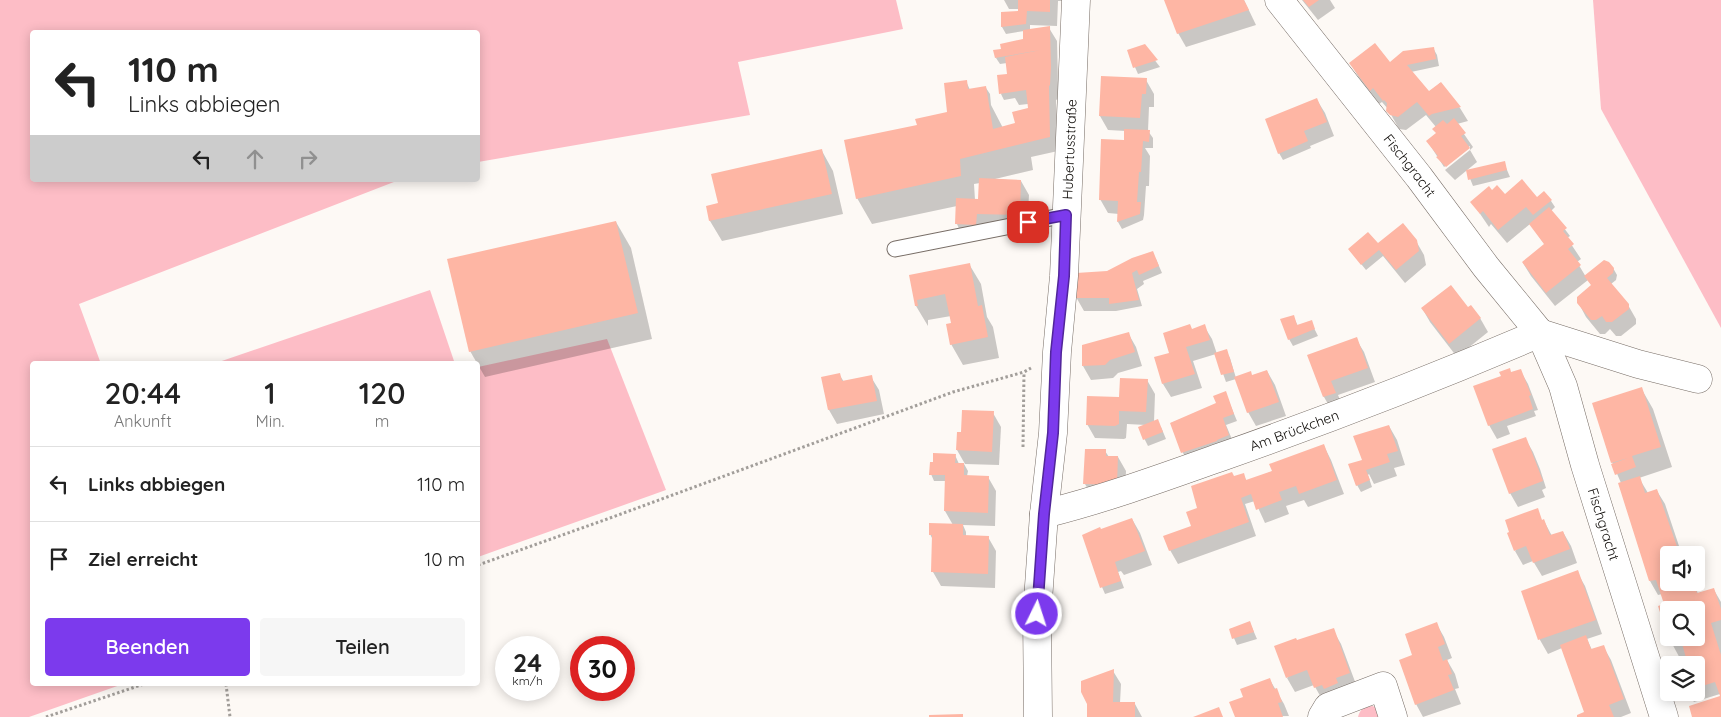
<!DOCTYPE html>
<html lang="de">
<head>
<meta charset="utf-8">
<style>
  body { margin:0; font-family:Quicksand,sans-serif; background:#f6f6f6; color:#222; height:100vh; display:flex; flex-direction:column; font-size:19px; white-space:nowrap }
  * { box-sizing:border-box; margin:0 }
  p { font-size:16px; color:#767676 }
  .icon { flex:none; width:28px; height:28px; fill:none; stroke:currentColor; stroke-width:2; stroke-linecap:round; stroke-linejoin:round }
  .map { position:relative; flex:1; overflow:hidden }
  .panel { position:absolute; left:30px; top:361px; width:450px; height:325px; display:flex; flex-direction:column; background:#fff; border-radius:5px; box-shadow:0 2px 12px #0003 }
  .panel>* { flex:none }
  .banner { position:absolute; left:30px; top:30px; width:450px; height:152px; border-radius:5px; box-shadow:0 2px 12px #0003; background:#fff; color:#222; overflow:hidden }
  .buttons { position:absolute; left:1660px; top:546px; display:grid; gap:10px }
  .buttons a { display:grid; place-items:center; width:45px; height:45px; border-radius:5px; background:#fff; box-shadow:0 2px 12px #0003; font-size:25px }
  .speed { position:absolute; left:495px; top:636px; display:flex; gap:10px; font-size:25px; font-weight:700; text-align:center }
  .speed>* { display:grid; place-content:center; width:65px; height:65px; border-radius:50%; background:#fff; box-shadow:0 2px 12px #0003; line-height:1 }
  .speed small { font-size:12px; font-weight:400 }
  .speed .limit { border:8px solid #d22; background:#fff; color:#111 }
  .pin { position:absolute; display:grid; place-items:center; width:42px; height:42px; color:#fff; margin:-21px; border-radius:10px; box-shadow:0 2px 8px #0006 }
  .me { position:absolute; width:55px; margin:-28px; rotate:4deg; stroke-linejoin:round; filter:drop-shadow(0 0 4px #0008) }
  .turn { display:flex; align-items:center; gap:18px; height:105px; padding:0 15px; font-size:22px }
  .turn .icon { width:65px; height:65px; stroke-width:2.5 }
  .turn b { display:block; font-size:35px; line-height:42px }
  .lanes { display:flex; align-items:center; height:48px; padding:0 15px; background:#0003; justify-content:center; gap:25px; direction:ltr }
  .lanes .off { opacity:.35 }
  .eta { display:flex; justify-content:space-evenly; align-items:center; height:85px; text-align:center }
  .eta b { font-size:30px; font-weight:600; line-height:35px }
  .primary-button { display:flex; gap:10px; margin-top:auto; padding:10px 15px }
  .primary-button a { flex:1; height:58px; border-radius:5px; background:#7c3aed; color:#fff; font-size:20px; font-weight:600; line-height:58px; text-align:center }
  .primary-button a+a { background:#f6f6f6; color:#222 }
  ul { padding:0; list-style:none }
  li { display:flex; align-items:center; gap:15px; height:75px; padding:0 15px; border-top:1px solid #e0e0e0 }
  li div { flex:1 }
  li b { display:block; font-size:19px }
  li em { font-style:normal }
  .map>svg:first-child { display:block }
  .green { fill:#fdbdc6 }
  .shadow { fill:#0003; fill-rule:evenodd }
  .building { fill:#feb6a4; fill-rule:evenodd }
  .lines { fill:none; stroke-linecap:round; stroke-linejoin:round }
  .service-casing { stroke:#776d66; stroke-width:17 }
  .minor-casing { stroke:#776d66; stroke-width:29 }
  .path { stroke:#a29e9a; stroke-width:3; stroke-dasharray:2.5 2.5; stroke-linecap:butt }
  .service { stroke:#fff; stroke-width:15 }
  .minor { stroke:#fff; stroke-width:28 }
  .route-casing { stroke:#51269a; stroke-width:12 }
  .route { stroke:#7c3aed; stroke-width:9 }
  .labels { text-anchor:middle; stroke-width:4; stroke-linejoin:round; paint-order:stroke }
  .street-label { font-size:14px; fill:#0e0b08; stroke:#fff }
</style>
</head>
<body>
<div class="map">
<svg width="1721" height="717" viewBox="0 0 1721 717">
  <rect width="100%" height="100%" fill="#fdf9f5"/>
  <g class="green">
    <polygon points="0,0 896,0 903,29 738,62 750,115 478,162 478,32 32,32 32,180 399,180 79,304 101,364 32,364 32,684 123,684 29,717 0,717"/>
    <polygon points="1593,0 1721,0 1721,328 1601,109"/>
    <polygon points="430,290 455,364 213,364"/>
    <polygon points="607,339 666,490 478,557 478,367"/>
    <path d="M1372,706L1379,708L1385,717H1358C1360,709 1364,707 1372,706Z"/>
  </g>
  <g class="shadow">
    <path d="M1004,0H1067V1H1058L1057,26L1030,25V31L1049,28L1057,41L1058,82V99L1056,100L1058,151L1031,157L1033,170L995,179L1021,181L1029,195L1027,229L960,231L957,224V206L872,224L857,198L918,126L948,113L966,81L970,90L986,88L990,94L991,105L1003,128L1016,124L1029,109L1028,104L1019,105L1015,98L1004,100L1001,94L1009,75L1007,63L1000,64L996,58L1000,50L1025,40L1024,31L1006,34L1002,27V13H1020L1019,9H1009ZM980,183L979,200H975L974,184Z"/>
    <polygon points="1165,0 1244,0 1256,25 1186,47 1178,33"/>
    <polygon points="1302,0 1330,0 1335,8 1318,20"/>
    <polygon points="1144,46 1160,67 1138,74 1128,51"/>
    <polygon points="1433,48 1437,55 1439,66 1411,72 1429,93 1440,83 1460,108 1468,121 1457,124 1473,147 1470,150 1477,162 1455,180 1445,170 1470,150 1470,146 1444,167 1428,142 1437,134 1436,127 1426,115 1406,130 1399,129 1388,109 1382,102 1379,104 1359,78 1351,64 1390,64"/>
    <polygon points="1146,80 1154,94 1154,107 1149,107 1148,131 1153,138 1153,148 1145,148 1150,156 1149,186 1146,186 1144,215 1143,220 1122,229 1118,222 1119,214 1108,213 1100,199 1125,142 1126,131 1108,130 1100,116"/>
    <polygon points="1317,100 1325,113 1334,136 1310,146 1311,148 1283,160 1279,153"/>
    <polygon points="822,151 833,171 843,214 722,241 710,221 707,207 719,204"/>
    <polygon points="1504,163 1510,177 1473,186 1467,171"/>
    <polygon points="1492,191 1504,196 1551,201 1555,207 1551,211 1570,236 1567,238 1581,259 1577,262 1586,277 1613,268 1617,275 1616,280 1611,284 1628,305 1636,319 1636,324 1621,336 1616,336 1610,329 1605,334 1600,334 1586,317 1578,302 1592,286 1588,280 1555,306 1531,276 1523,263 1545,245 1530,224 1507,243 1491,224 1489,227 1472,202"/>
    <polygon points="616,222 631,248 652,339 485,377 470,351"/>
    <polygon points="1416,241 1424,255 1426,265 1405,283 1383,256 1366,270 1349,249"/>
    <polygon points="1156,259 1162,273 1143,281 1144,284 1137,289 1142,306 1116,311 1084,311 1076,297 1107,273"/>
    <polygon points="969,264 981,284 987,317 993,327 999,358 963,365 951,344 953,324 951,316 928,320 928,326 916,306 910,276"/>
    <polygon points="1422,308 1468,309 1480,318 1488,332 1457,357 1430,322"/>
    <polygon points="1293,316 1298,326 1311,322 1318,336 1293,346 1289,339"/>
    <polygon points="1204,326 1212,339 1217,354 1226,351 1230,358 1236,378 1252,376 1267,371 1275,385 1286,416 1256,426 1248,412 1236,379 1226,382 1216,354 1193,361 1202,388 1171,397 1163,384 1170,353 1192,330"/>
    <polygon points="1128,333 1136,347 1142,366 1118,373 1113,378 1091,380 1083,366"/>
    <polygon points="1356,339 1364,352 1375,382 1338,395 1343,407 1332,411 1324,397 1309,356"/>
    <polygon points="1520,370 1528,384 1538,410 1534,411 1536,416 1507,426 1510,434 1497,439 1489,425 1511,373"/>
    <polygon points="839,374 844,382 871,377 879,390 884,414 837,424 829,410 823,378"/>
    <polygon points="1147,380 1155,394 1154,422 1161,427 1166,439 1148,446 1139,428 1146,425 1127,424 1126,438 1124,439 1095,438 1087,424 1120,398"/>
    <polygon points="1641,388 1653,409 1672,467 1639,478 1648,493 1657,491 1665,504 1682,555 1669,555 1669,582 1694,582 1698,594 1714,590 1721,602 1721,696 1720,694 1694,702 1691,698 1689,698 1685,692 1696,692 1696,665 1690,665 1689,662 1683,664 1669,638 1696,638 1696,610 1666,605 1662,594 1658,595 1650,581 1619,484 1621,483 1612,462"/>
    <polygon points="1225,392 1237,421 1226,425 1236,449 1191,466 1183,453 1171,423 1218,404"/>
    <polygon points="993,413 1001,427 999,465 965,464 957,450 962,434"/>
    <polygon points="1389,426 1397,440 1405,465 1394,468 1397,476 1374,484 1369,474 1368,475 1372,487 1361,492 1357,485 1363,461"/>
    <polygon points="1525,438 1533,452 1540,469 1546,488 1542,490 1545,497 1518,507 1510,493"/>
    <polygon points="1324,446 1331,460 1344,494 1308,507 1304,500 1286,506 1289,514 1265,523 1255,501 1245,504 1256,536 1178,564 1170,550 1193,526 1199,508 1234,478 1243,475 1247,481 1273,471"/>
    <polygon points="1105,451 1109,457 1118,457 1126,471 1125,499 1093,498 1085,484"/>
    <polygon points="955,455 959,464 964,464 968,471 967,476 988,477 996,491 995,526 963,525 966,532 966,536 988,537 996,551 995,588 941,586 933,572 933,540 930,534 953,525 945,511 946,481 934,481 931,474"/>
    <polygon points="1132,519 1140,533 1152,565 1124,575 1121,571 1118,572 1124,588 1105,594 1102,587 1101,531"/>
    <polygon points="1542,521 1544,521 1552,536 1563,532 1571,546 1577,563 1542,576 1533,561 1523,565 1515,551"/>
    <polygon points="1577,572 1585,586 1602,634 1587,639 1592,650 1603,646 1611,660 1631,713 1621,717 1579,717 1586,713 1562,648 1548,654 1540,640 1522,592"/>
    <polygon points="1250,623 1257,639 1237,645 1230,629"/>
    <polygon points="1436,623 1444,637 1452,658 1447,660 1455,674 1459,688 1455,689 1461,704 1423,717 1416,704 1414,656"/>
    <polygon points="1333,630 1341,644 1357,687 1323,701 1314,685 1295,692 1287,678"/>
    <polygon points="1113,671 1121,684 1120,703 1135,704 1142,717 1088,717"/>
    <polygon points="1270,680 1284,704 1289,716 1236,717 1244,698"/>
  </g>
  <g class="building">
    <polygon points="1018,0 1050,0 1050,12 1027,11 1026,24 1001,27 1001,12 1018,11"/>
    <polygon points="1164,0 1244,0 1249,10 1177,34"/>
    <polygon points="1303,0 1319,0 1309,7"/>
    <polygon points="1050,26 1051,67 1050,85 1049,86 1050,137 960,159 961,176 856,199 844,140 917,125 915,119 947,112 944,83 967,80 968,89 986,86 993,129 1015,123 1012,112 1028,108 1026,90 999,94 997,75 1007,74 1005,57 1041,50 995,58 993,50 1001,49 1000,44 1023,39 1023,30"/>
    <polygon points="1375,43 1390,62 1403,51 1434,47 1436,59 1407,65 1429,91 1441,82 1461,107 1432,114 1429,116 1417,102 1398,117 1390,115 1386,111 1387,103 1384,100 1383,101 1373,88 1370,91 1349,63"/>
    <polygon points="1145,44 1158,60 1133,68 1127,50"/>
    <polygon points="1101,76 1147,78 1146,94 1142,94 1140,118 1099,116"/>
    <polygon points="1317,98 1327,122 1304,131 1308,141 1278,154 1265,119"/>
    <polygon points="1454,118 1466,133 1461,136 1470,148 1446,167 1436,157 1438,156 1426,141 1436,133 1432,129 1443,120 1447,124"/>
    <polygon points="1124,129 1150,130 1149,142 1143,141 1141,172 1139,172 1137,202 1141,202 1140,214 1117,222 1118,201 1099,200 1101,139 1124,140"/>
    <polygon points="822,149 832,194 709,221 706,206 718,203 711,174"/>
    <polygon points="1505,161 1507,170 1468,180 1466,170"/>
    <polygon points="979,178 1021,180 1020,215 977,214 976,225 955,224 956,198 978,199"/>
    <polygon points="1522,179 1537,197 1544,191 1552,200 1533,215 1526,207 1498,230 1483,211 1480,214 1470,202 1489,186 1492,190 1497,185 1505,194"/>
    <polygon points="1549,207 1567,228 1563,231 1574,244 1568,249 1581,265 1546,293 1522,262 1544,244 1529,224"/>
    <polygon points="616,221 638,313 469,352 447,259"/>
    <polygon points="1403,223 1417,240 1419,251 1396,270 1379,250 1361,265 1348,249 1368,232 1378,243"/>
    <polygon points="1153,251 1159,266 1139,275 1137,270 1132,273 1139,300 1109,304 1109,298 1074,298 1076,273 1107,271 1132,258"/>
    <polygon points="1604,260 1609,262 1614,268 1613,273 1607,278 1629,304 1629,309 1612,322 1606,322 1602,316 1596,320 1591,320 1577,303 1577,297 1591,285 1584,276"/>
    <polygon points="970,263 978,306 982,305 988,337 950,345 946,324 951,323 945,294 917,300 918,306 915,306 909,275"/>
    <polygon points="1451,285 1468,307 1471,305 1481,318 1449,344 1421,308"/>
    <polygon points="1294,315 1297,325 1312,320 1315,329 1288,340 1280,319"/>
    <polygon points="1190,324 1192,329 1205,324 1210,340 1186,347 1195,374 1162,384 1154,357 1169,353 1163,333"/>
    <polygon points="1129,332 1135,352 1110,360 1105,365 1082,366 1082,345"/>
    <polygon points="1357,337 1368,368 1331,381 1336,393 1323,397 1307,355"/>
    <polygon points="1227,349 1234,372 1221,375 1214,353"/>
    <polygon points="1510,368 1511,372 1521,369 1531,395 1529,396 1533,409 1488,426 1473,386 1501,376 1499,372"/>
    <polygon points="1267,370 1279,402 1247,413 1234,377 1251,371 1252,375"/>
    <polygon points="840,373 842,381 872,375 877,401 828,410 821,377"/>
    <polygon points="1120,378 1148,379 1146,412 1119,411 1119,424 1115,426 1086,425 1087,396 1119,397"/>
    <polygon points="1642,387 1661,447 1632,456 1636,467 1615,475 1611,464 1628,458 1611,463 1592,403"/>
    <polygon points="1226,391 1234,414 1223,418 1229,435 1217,440 1217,441 1181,453 1170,423 1216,403 1213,396"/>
    <polygon points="962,410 994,411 992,452 956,450 957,432 961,432"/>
    <polygon points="1158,419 1163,432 1143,440 1138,427"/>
    <polygon points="1389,425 1398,451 1387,454 1390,462 1366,470 1370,480 1356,486 1348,464 1362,460 1353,436"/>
    <polygon points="1526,437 1543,481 1509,494 1492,449"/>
    <polygon points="1324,444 1337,480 1299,494 1296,486 1279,492 1282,500 1256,510 1251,494 1241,498 1249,522 1169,551 1163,536 1191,526 1186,512 1197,508 1191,486 1232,472 1234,476 1244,473 1246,480 1272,471 1269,464"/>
    <polygon points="1085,449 1106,449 1106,456 1118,456 1117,485 1083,484"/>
    <polygon points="933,453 956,454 955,463 964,463 964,475 989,476 988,513 944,511 945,475 929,475 930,462 933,462"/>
    <path d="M1640,476L1645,493L1657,489L1680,555H1669V582H1694L1697,593L1714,588L1721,609V620L1711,623L1721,655V717H1692L1689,706L1720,696L1715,682L1696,688V665H1688L1681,640L1670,644L1658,606L1664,604L1656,580L1649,581L1618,483ZM1669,610H1696V638H1669Z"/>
    <polygon points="1538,508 1542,520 1544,519 1550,535 1563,531 1570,549 1533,563 1526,546 1514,551 1507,533 1509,532 1505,520"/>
    <polygon points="1132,518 1145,551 1115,562 1121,581 1100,588 1082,535 1100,527 1101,529"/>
    <polygon points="929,523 963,524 963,535 989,536 988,574 931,572 932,535 929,535"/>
    <polygon points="1578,570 1596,620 1538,640 1521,591"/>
    <polygon points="1250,621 1254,632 1232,639 1229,629"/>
    <polygon points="1437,622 1445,644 1438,647 1443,661 1447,659 1452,674 1448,675 1454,690 1415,705 1399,660 1412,655 1405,634"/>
    <polygon points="1334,628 1350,673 1336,678 1338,683 1324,689 1322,685 1314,688 1307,670 1286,678 1274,646 1296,638 1297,640"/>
    <polygon points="1586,635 1591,649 1604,645 1624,699 1609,705 1614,717 1577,717 1577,715 1584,712 1560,645"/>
    <polygon points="1114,669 1113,702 1135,702 1135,717 1087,717 1087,704 1081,692 1081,681"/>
    <polygon points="1270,678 1274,689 1277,688 1282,702 1278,703 1283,717 1235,717 1229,702 1243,697 1240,689"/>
    <polygon points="1219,707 1223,717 1193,717"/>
    <polygon points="963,714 963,717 929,717 929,715"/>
  </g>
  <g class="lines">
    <defs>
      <polyline id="service" points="895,249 1066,215"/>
      <g id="minor">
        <path id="s1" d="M1279,0L1419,177L1486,267L1540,333L1563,386L1585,465L1664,717"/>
        <polyline points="1540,333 1638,364 1698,379"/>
        <path id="s2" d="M1044,514C1104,499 1162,478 1221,457C1329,419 1435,378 1540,333"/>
        <path id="s3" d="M1038,717L1037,615L1044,514L1053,433L1057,352L1064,276L1076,0"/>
        <polyline points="1322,717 1328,707 1383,686 1393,717"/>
      </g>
    </defs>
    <use href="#service" class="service-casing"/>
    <use href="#minor" class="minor-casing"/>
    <g class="path">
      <polyline points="1023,447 1024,372"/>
      <polyline points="478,565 610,518 953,392 1024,372 1031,368"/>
      <polyline points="226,684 230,717"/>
      <polyline points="46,717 144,684"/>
    </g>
    <use href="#service" class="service"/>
    <use href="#minor" class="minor"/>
  </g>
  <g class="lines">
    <defs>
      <polyline id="route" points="1028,222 1066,215 1064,276 1056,352 1053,433 1044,514 1037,614"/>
    </defs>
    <use href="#route" class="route-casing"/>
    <use href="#route" class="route"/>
  </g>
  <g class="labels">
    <g class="street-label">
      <text dy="5" stroke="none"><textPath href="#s3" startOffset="569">Hubertusstraße</textPath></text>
      <text dy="5" stroke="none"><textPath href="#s1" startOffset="211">Fischgracht</textPath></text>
      <text dy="5" stroke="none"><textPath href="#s2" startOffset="264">Am Brückchen</textPath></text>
      <text dy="5" stroke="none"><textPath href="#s1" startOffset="625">Fischgracht</textPath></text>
    </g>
  </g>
</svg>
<div class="buttons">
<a><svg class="icon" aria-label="sound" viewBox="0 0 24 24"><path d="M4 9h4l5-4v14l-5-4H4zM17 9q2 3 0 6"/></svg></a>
<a><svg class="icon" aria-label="search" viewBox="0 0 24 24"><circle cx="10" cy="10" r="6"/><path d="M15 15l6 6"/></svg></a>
<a><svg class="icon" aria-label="layers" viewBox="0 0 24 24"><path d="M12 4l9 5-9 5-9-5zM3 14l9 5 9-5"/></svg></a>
</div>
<div class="speed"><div>24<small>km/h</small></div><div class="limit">30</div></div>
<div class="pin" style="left:1028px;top:222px;background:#d93025"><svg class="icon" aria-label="arrive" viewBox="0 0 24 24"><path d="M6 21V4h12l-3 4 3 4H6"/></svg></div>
<svg class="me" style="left:1037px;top:614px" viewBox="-20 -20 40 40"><circle r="17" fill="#7c3aed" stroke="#fff" stroke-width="3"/><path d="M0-11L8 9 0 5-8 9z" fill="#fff"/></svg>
<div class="banner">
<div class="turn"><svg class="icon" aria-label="left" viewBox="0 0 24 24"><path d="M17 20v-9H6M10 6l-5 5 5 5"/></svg><div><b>110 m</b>Links abbiegen</div></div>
<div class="lanes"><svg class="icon" aria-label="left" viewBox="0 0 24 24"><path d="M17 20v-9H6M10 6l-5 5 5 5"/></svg><svg class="icon off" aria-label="ahead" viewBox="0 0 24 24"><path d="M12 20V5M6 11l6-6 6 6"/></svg><svg class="icon off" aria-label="right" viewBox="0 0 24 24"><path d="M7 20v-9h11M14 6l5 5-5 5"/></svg></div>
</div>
<section class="panel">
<div class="eta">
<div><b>20:44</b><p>Ankunft</p></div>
<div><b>1</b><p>Min.</p></div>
<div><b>120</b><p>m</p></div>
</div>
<ul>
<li><svg class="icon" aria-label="left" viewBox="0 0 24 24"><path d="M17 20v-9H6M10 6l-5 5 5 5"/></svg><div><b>Links abbiegen</b></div><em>110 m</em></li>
<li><svg class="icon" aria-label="arrive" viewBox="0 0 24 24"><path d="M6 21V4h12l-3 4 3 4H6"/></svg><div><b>Ziel erreicht</b></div><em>10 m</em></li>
</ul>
<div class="primary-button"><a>Beenden</a><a>Teilen</a></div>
</section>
</div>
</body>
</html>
